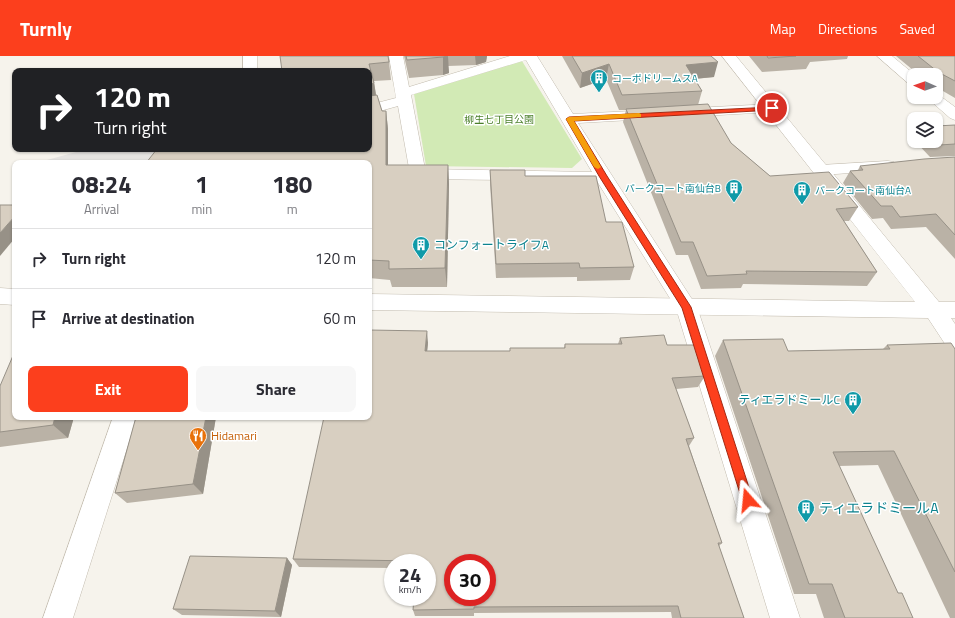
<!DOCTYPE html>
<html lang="en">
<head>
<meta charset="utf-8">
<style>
  body { margin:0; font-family:"Titillium Web","Noto Sans JP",sans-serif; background:#f7f7f7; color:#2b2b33; height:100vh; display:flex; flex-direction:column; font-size:15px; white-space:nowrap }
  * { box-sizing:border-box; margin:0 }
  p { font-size:13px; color:#7c7c81 }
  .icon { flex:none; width:22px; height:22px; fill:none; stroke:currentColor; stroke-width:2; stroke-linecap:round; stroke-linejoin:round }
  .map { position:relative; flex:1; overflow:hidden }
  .side { position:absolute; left:12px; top:104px; width:360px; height:260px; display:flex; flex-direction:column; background:#fff; border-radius:8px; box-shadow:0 1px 3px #0004 }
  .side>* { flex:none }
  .hud { position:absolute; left:12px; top:12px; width:360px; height:84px; border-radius:8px; box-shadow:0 1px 3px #0004; background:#202124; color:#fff; overflow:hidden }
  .needle { width:26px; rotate:272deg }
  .fabs { position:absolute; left:907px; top:12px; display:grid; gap:8px }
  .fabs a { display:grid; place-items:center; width:36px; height:36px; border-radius:8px; background:#fff; box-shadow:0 1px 3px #0004; font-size:20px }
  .speed { position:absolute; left:384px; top:498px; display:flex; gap:8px; font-size:20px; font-weight:700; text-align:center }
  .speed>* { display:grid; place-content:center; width:52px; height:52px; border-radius:50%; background:#fff; box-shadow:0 1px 3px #0004; line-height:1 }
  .speed small { font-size:10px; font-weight:400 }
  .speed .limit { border:6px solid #d22; background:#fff; color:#111 }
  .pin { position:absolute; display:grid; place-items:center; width:34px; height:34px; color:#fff; margin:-17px; border:2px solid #fff; border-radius:50%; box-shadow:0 1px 4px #0007 }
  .me { position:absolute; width:44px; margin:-22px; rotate:342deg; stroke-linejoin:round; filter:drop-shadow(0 0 3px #0008) }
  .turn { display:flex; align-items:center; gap:14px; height:84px; padding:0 16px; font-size:18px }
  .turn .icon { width:52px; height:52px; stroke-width:2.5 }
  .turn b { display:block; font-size:28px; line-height:34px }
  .eta { display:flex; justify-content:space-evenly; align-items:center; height:68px; text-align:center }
  .eta b { font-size:24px; font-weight:700; line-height:28px }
  .action { display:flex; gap:8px; margin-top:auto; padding:8px 16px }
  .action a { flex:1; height:46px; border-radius:8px; background:#fc3f1d; color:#fff; font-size:16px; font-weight:700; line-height:46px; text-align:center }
  .action a+a { background:#f7f7f7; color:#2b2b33 }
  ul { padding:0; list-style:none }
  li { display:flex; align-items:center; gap:12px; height:60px; padding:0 16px; border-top:1px solid #e1e1e2 }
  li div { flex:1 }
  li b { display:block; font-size:15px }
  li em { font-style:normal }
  header { display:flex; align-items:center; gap:24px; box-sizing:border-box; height:56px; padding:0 20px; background:#fc3f1d; color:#fff }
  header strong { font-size:19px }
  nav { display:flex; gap:22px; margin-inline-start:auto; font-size:14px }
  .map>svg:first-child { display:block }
  .green { fill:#d2eab5 }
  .parking { fill:#e5e3e0 }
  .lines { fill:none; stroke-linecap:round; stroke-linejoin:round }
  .minor-casing { stroke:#c2bbae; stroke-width:1 }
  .tertiary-casing { stroke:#c2bbae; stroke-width:1 }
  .minor { fill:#fff; fill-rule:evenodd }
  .tertiary { fill:#fff; fill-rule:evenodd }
  .wall { fill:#bab2a6 }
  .shaded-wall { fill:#979187 }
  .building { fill:#d8cfc1; stroke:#979187; fill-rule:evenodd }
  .route { fill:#fc3f1d; stroke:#a42913 }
  .slow { fill:#f59e0b }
  .labels { text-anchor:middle; stroke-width:3; stroke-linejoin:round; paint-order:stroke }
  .far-culture-label { font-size:10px; fill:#0d838f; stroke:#fff; text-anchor:start }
  .far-park-label { font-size:10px; fill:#4a7f2a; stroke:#fff }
  .culture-label { font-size:12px; fill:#0d838f; stroke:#fff; text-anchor:start }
  .food-label { font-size:12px; fill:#c56008; stroke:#fff; text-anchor:start }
  .near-culture-label { font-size:14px; fill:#0d838f; stroke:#fff; text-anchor:start }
</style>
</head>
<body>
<header>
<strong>Turnly</strong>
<nav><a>Map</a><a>Directions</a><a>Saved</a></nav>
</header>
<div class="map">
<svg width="955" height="562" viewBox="0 0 955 562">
  <rect width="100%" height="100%" fill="#f6f3ec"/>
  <polygon class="green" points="522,5 582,103 572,112 426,110 414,38"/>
  <polygon class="parking" points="87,93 188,93 137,107 36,107"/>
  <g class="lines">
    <defs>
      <g id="minor">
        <rect x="243" y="0" width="14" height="15"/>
        <path d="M389,0H403L409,31L510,0H537L573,58L772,48L777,49L779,52L777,55L772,56L578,67L697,251L800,562H770L676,252L595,122L594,124L588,125L418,123L412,122L410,118L398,50L369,58V49L396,42ZM526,4L592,116L425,113L411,39Z"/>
        <polygon points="877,0 892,0 915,19 914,19 914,29 909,28"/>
        <polygon points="936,37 955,51 955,64 950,62 926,41 936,41"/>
        <polygon points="888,105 894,106 896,110 894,114 821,119 815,118 813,114 815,110 821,109"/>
        <polygon points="113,361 137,361 73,562 43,562"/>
      </g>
      <g id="tertiary">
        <polygon points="722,0 736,0 939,246 955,246 955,262 951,262 955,268 955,294 947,291 928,262 369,254 369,238 915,246"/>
        <polygon points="0,232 15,233 15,249 0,248"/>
      </g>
    </defs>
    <use href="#minor" class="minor-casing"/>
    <use href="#tertiary" class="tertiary-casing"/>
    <use href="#minor" class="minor"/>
    <use href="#tertiary" class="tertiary"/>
  </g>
  <g class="wall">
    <polygon points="404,0 487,0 486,6 476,9 448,10 449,17 443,19 409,22"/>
    <polygon points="562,0 711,0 714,21 695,23 702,35 698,49 731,87 770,120 858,151 849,165 844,165 877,216 867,230 743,228 741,232 701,233 688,199 676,199 623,66 626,54 619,54 606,23 580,32"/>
    <polygon points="749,0 848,0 847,3 810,6 806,13 762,16"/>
    <polygon points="896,0 955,0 955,42 936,31 936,19 919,19"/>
    <polygon points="389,6 391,24 374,25 376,39 382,55 386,55 388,73 388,109 448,109 449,128 447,231 392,231 390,224 369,222 369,107 245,93 369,93 282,15"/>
    <polygon points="955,69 955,100 930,101 915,85 936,85"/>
    <polygon points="955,101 955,203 926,171 891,173 883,162 872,163 843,127 850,115 858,114 860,110"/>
    <polygon points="490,114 525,120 606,166 634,211 630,224 577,225 577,221 496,222 490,128"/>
    <polygon points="620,282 667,289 705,320 698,331 676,333 694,382 689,390 722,487 719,490 744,562 672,562 671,556 474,557 474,560 415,560 413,554 427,507 393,507 393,512 299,511 293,503 428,287 427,295 510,295 510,292 564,292 565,288 618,288"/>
    <polygon points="723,284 788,295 883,293 887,289 955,293 955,562 950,562 878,409 839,410 898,537 913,562 824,562 816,538 794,538 715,300"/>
    <polygon points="0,330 15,361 74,361 68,382 0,391"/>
    <polygon points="136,361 216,361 203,438 127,447 115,437"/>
    <polygon points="287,502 292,509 281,561 182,559 173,553"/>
  </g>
  <g class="shaded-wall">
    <polygon points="448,0 449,17 443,19 443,1"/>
    <polygon points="475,0 487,0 486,6 476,9"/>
    <polygon points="718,6 714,21 682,24 686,9"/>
    <polygon points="609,8 606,23 580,32 582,17"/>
    <polygon points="374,27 377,45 369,48 369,29"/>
    <polygon points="386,55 388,73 388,128 386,109"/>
    <polygon points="448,109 449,128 447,231 445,212"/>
    <polygon points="15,160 15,182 0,200 0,177"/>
    <polygon points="427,275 428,287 426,306 425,295"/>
    <polygon points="55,361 74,361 68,382 53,369"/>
    <polygon points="206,361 216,361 203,438 193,428"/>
    <polygon points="287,502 292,509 281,561 275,555"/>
  </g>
  <g class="building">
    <polygon points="280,0 388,0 389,6 369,8 374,27 369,29 369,15 282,15"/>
    <polygon points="406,0 447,0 443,1 407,4"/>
    <polygon points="572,0 711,0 718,6 686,9 702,35 622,39 609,8 582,17"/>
    <polygon points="767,0 796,0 768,2"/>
    <polygon points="918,0 955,0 955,25 938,16"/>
    <polygon points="377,39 382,55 386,55 386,109 448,109 445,212 389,213 389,205 369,204 369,107 146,107 157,93 369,93 369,40"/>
    <polygon points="708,48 731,87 770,120 829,116 858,151 836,153 877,216 746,215 747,218 707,220 693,186 681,186 626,53"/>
    <polygon points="955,69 955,88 939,89 935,85 936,85 936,70"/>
    <polygon points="955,101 955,179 936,158 900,161 892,150 881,150 850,115 863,114 860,110 924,103"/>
    <polygon points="490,114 525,114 525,120 596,120 606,166 622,166 634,211 580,212 579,207 496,208"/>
    <polygon points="0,149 15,149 15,160 0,177"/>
    <path d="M369,274L427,275L425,295H510V292H565V288H622L620,282L664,279L667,289H695L705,320L672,322L694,382L686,383L722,487H718L744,562H681L678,550L474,551V553L413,554L414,541H427V507H416V505L293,503L324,361H369ZM453,507H487V541H453Z"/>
    <polygon points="783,283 788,295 890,293 887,289 951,287 955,293 955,516 894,395 833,396 898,537 902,537 913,562 845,562 832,528 809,528 723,284"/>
    <polygon points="15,295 15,361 55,361 53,369 0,376 0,330"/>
    <polygon points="136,361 206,361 193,428 115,437"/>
    <polygon points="190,500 287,502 275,555 173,553"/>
  </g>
  <polygon class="route" points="772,51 775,52 774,54 574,65 607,120 691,251 753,444 751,447 748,449 744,447 742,444 682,252 599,120 566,63 569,61"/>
  <polygon class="slow" points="639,57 641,58 641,61 574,65 601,111 598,113 594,111 566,63 569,61"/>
  <defs>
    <symbol id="building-pin" viewBox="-11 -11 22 30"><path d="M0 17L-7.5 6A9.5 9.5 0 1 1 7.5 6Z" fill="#0f9aa8" stroke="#fff"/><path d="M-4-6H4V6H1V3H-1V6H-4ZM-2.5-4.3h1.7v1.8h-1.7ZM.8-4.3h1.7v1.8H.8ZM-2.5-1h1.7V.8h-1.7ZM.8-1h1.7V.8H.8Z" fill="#fff"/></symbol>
    <symbol id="restaurant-pin" viewBox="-11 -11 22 30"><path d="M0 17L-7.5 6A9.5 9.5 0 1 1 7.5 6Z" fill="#e8710a" stroke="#fff"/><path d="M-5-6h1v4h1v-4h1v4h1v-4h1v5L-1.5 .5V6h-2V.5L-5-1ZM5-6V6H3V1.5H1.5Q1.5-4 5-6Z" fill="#fff"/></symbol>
  </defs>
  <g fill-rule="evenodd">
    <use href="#building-pin" x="589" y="12" width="20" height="27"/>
    <use href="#building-pin" x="724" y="122" width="20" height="27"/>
    <use href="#building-pin" x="792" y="124" width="20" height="27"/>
    <use href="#building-pin" x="411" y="179" width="20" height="27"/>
    <use href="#building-pin" x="843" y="334" width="20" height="27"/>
    <use href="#restaurant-pin" x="188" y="370" width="20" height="27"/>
    <use href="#building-pin" x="796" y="442" width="20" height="27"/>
  </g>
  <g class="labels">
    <g class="far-culture-label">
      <text x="612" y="26">コーポドリームスA</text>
      <text x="721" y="136" text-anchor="end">パークコート南仙台B</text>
      <text x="815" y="138">パークコート南仙台A</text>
    </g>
    <g class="far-park-label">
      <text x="499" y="67">柳生七丁目公園</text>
    </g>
    <g class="culture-label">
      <text x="434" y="193">コンフォートライフA</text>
      <text x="840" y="348" text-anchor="end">ティエラドミールC</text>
    </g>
    <g class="food-label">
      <text x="211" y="384">Hidamari</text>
    </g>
    <g class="near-culture-label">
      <text x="819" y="457">ティエラドミールA</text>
    </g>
  </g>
</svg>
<div class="fabs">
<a><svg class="needle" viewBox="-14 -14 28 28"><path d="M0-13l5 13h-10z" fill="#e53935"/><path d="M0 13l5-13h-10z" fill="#7c7c81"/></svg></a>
<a><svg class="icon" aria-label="layers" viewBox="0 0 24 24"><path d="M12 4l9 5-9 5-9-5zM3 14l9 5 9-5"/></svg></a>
</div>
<div class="speed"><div>24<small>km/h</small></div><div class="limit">30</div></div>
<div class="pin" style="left:772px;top:52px;background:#d93025"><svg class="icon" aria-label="arrive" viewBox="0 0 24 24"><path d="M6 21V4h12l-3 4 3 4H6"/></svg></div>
<svg class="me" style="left:748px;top:444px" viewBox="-20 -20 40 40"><path d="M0-17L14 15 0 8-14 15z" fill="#fc3f1d" stroke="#fff" stroke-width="4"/></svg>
<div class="hud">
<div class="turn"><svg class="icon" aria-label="right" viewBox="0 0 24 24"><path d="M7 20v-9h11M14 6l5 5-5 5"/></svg><div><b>120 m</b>Turn right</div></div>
</div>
<section class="side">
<div class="eta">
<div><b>08:24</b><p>Arrival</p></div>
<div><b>1</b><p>min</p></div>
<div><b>180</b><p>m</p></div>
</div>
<ul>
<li><svg class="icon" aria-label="right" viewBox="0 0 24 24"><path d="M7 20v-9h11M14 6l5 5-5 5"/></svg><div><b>Turn right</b></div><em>120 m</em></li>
<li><svg class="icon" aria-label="arrive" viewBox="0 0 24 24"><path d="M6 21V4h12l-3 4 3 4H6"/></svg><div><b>Arrive at destination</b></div><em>60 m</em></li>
</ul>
<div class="action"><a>Exit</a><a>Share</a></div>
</section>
</div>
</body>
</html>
